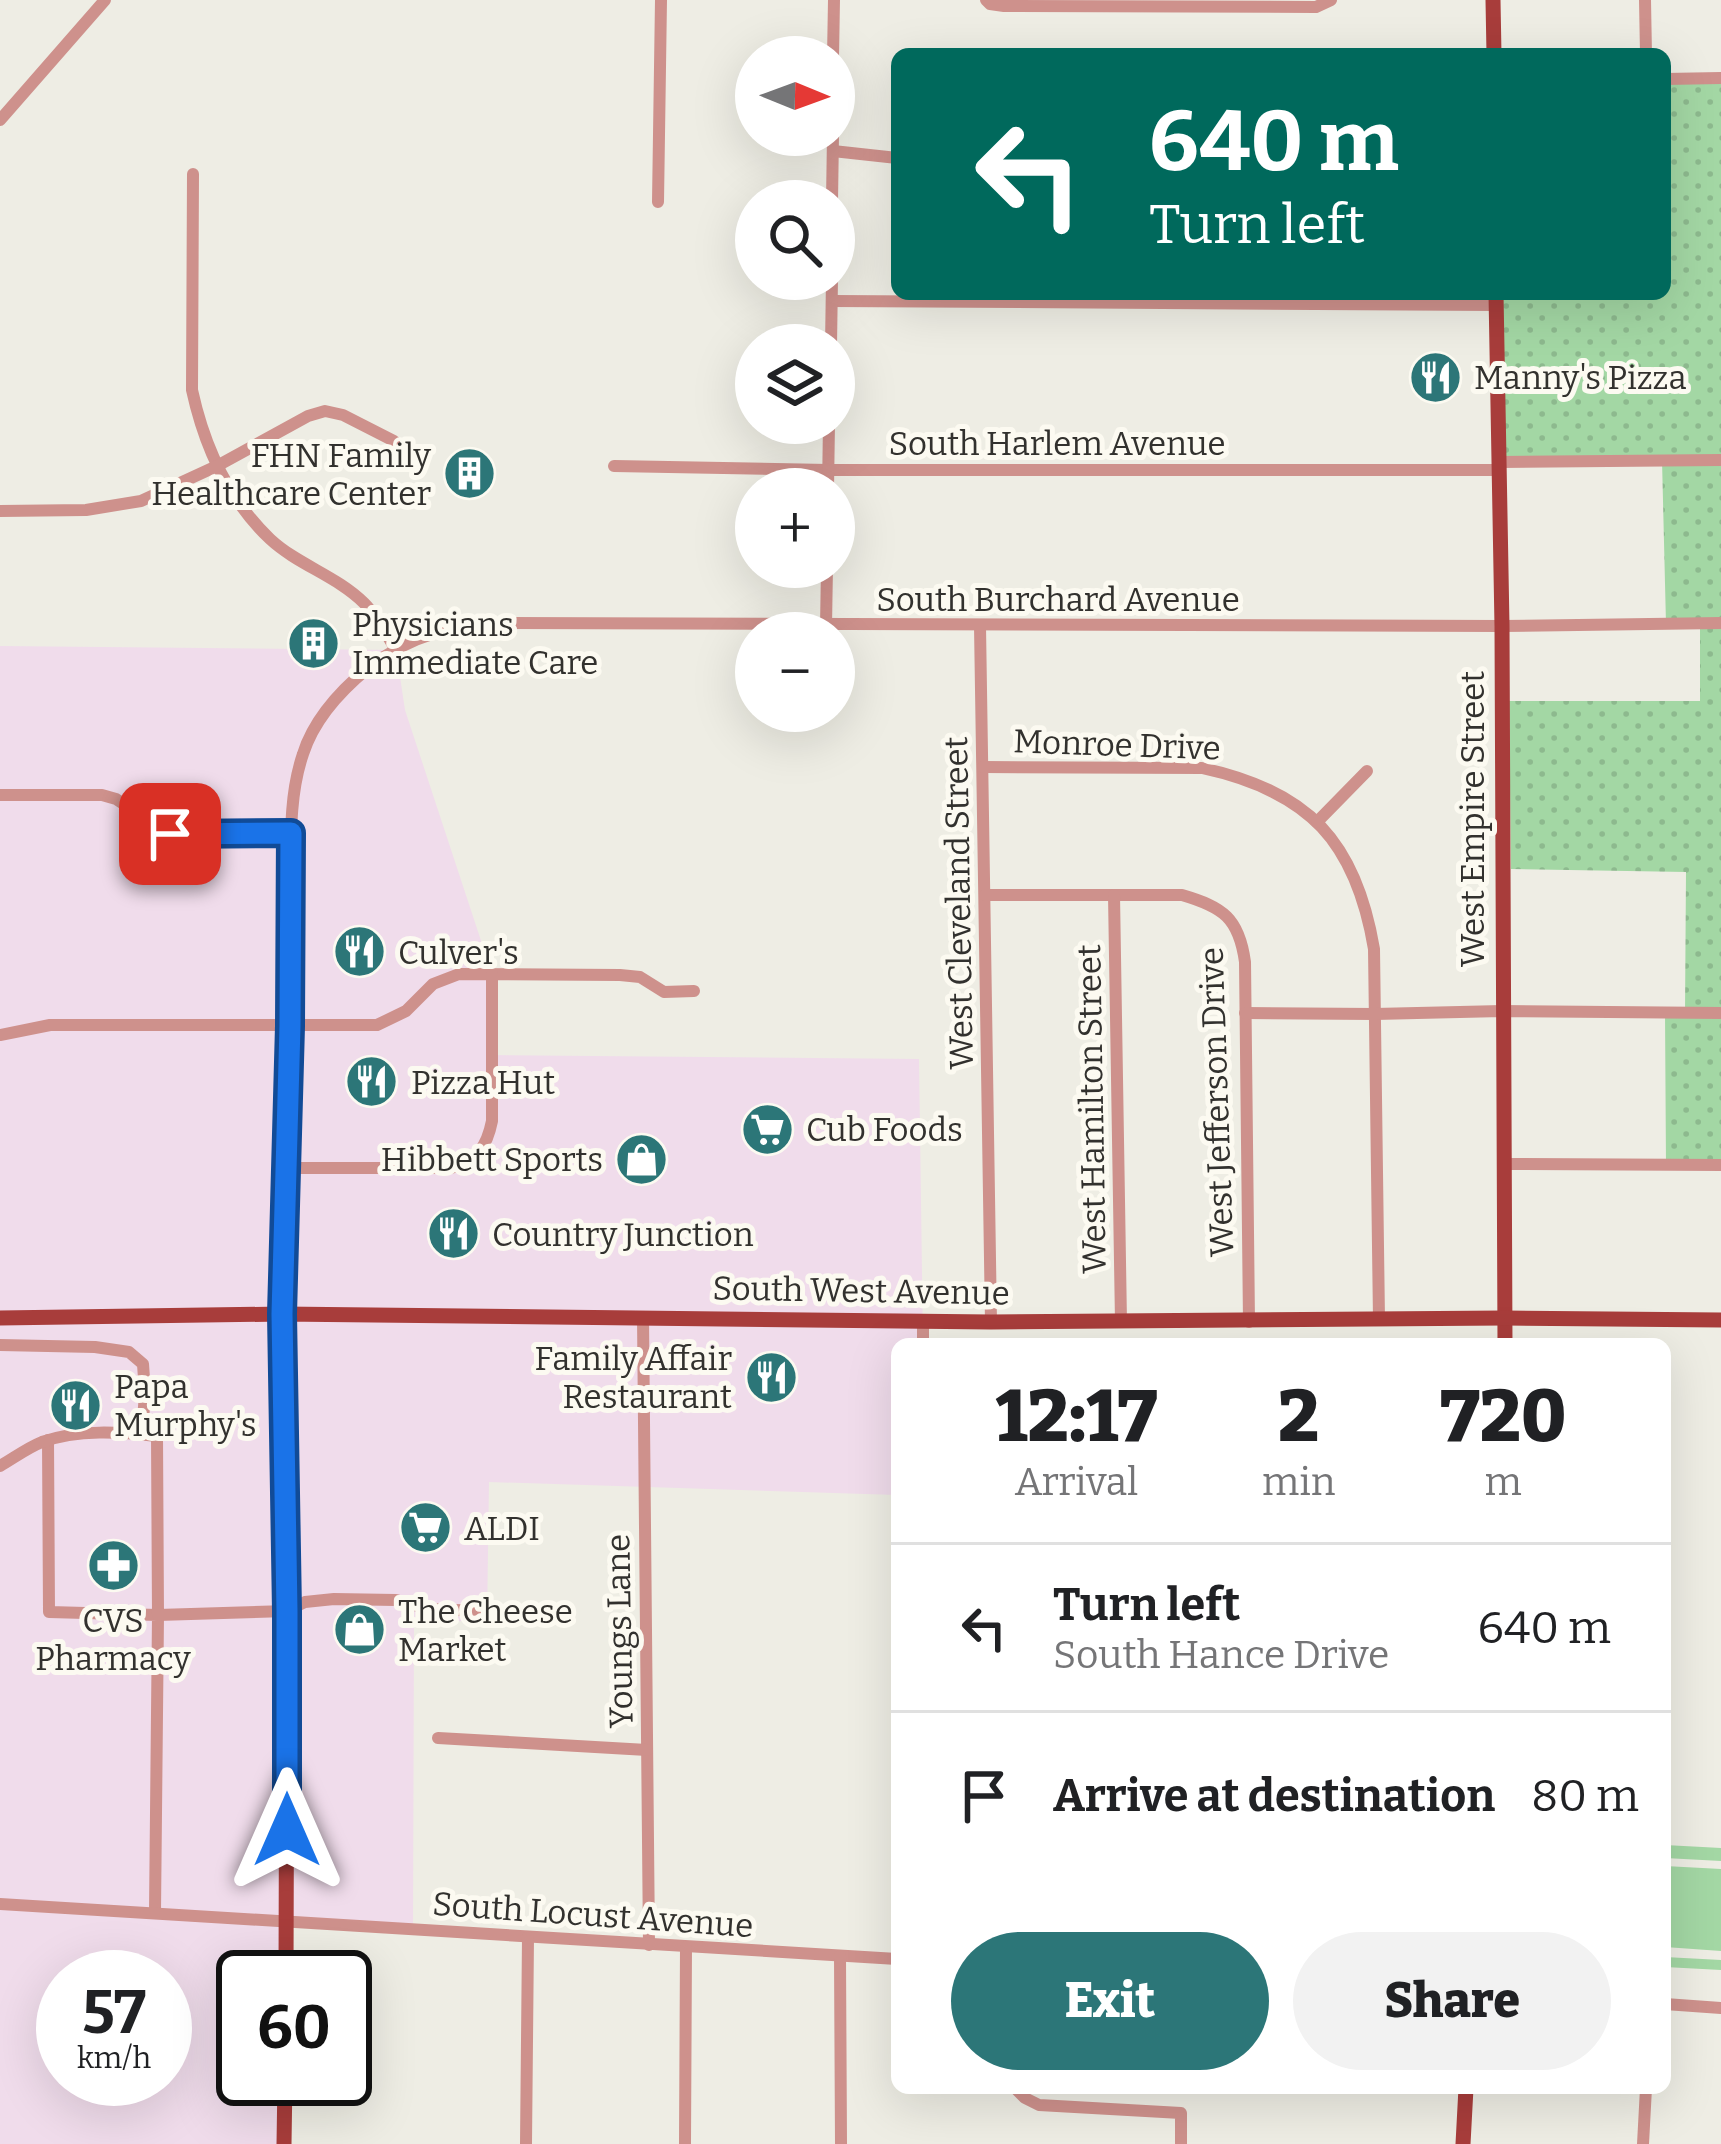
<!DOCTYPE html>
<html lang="en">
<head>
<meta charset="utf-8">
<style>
  body { margin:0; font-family:Bitter,serif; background:#f2f2f2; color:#202124; height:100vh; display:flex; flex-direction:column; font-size:45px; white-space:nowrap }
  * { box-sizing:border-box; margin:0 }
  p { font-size:39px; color:#757577 }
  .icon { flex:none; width:66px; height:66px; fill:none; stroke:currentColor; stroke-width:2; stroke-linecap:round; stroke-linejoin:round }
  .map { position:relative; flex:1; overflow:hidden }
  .panel { position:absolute; left:891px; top:1338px; width:780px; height:756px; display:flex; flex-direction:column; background:#fff; border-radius:18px; box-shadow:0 12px 48px #0002 }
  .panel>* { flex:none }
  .guide { position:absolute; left:891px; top:48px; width:780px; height:252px; border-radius:18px; box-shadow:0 12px 48px #0002; background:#00695c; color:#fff; overflow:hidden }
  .needle { width:78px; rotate:91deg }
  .controls { position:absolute; left:735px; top:36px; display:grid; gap:24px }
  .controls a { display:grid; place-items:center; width:120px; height:120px; border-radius:50%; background:#fff; box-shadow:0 12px 48px #0002; font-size:60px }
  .speed { position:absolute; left:36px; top:1950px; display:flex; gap:24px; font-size:60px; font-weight:700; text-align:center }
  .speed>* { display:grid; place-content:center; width:156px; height:156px; border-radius:50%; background:#fff; box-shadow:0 12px 48px #0002; line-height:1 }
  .speed small { font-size:30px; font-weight:400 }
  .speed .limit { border:6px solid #111; border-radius:18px; background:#fff; color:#111 }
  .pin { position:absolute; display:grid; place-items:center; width:102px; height:102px; color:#fff; margin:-51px; border-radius:24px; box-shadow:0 6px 18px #0006 }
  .me { position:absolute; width:132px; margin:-66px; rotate:0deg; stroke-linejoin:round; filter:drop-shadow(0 0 9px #0008) }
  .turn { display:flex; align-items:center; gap:42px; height:252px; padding:0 60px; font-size:54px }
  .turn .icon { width:156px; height:156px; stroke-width:2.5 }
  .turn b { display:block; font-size:84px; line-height:102px }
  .eta { display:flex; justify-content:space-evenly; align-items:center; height:204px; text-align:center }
  .eta b { font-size:72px; font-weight:800; line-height:84px }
  .action { display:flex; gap:24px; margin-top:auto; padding:24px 60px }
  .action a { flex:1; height:138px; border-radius:72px; background:#2c7678; color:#fff; font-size:48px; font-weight:800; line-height:138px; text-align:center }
  .action a+a { background:#f2f2f2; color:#202124 }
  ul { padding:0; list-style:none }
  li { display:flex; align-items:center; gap:36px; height:168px; padding:0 60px; border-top:3px solid #e0e0e0 }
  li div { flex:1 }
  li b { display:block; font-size:45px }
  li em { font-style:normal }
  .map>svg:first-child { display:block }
  .commercial { fill:#f0dceb; fill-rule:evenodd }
  .grass { fill:#a3d7a4 }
  .park { fill:url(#park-dots) }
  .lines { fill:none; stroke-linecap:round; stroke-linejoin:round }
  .minor { stroke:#ce918c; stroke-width:12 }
  .major { stroke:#a83d3b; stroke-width:15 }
  .route-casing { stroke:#114b97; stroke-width:30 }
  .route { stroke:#1a73e8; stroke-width:21 }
  .labels { text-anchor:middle; stroke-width:10; stroke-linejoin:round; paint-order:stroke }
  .poi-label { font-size:33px; fill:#32312e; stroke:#fcfaf1; text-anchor:start }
  .street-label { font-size:33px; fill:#32312e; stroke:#fcfaf1 }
</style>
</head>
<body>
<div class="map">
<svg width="1721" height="2144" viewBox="0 0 1721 2144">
  <defs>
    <pattern id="park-dots" width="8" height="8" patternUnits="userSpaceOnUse" patternTransform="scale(3)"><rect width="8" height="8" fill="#a3d7a4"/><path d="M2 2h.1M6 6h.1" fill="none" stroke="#8db98e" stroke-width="1.8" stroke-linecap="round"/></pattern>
  </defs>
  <rect width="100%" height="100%" fill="#eeede4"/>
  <path class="commercial" d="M0,646L396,650L405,710L492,974V1055L919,1059L923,1344H897V1495L489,1482L487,1620L414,1623L413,1930L287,1921L286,1977H243V2079H285L284,2144H0ZM63,1977H165V2079H63Z"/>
  <g class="grass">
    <polygon points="1665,1845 1721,1848 1721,1861 1665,1858"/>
    <polygon points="1665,1866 1721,1869 1721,1951 1665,1947"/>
    <polygon points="1665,1957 1721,1960 1721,1970 1665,1967"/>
  </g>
  <polygon class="park" points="1665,77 1721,77 1721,1165 1666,1165 1665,1013 1685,1012 1686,872 1511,869 1509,701 1700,701 1700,624 1666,624 1662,460 1500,462 1500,294 1665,294"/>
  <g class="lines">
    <g class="minor">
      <polyline points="986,0 990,4 1004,6 1316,7 1331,0"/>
      <polyline points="1645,0 1646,54"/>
      <polyline points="833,57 834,0"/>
      <polyline points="1665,79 1721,78"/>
      <polyline points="0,120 105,0"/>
      <polyline points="833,151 897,158"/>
      <path d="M193,174L192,390C204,445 228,499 270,539C298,565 337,576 364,603C377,616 386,634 396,650"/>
      <polyline points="832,201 833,135"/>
      <polyline points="658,202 661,0"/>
      <polyline points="832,301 1496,305"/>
      <polyline points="831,345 832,279"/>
      <polyline points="1500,462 1721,460"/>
      <polyline points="614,466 828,470 1500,470"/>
      <polyline points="828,489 829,423"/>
      <polyline points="0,511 86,510 141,501 217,466 308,416 325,411 343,415 394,441"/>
      <polyline points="826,626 827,567"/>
      <polyline points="980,626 991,1322"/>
      <path d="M983,767L1202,768C1309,791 1356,842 1374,949L1379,1320"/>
      <polyline points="0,795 102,795 116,799 170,834 291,833"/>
      <polyline points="1317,822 1367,771"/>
      <path d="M985,895H1182C1223,907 1239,918 1245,962L1249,1322"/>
      <polyline points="1114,895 1121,1322"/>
      <polyline points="1245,1013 1375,1014 1502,1011 1721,1013"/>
      <polyline points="0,1035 50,1025 377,1025 406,1011 433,984 459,974 620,975 640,977 664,992 694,991"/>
      <polyline points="1505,1164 1721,1165"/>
      <path d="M285,1168H451C477,1162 487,1146 492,1121V974"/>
      <path d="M282,1314C285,1216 289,1118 290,1020C290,974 290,928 291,882C291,839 289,795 303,754C314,719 340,691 368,668C412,634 451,626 505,623L1502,626L1721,623"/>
      <polyline points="643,1317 649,1945"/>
      <polyline points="923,1344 923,1321"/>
      <polyline points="0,1345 95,1347 129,1352 143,1364 145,1393 142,1434"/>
      <polyline points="48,1440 49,1612 158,1615 155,1912"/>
      <path d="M0,1466C14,1458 27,1448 42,1442C78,1429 120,1432 157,1436L158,1615L287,1611L305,1602L334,1599L396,1600L429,1609L483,1611"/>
      <polyline points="438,1738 647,1750"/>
      <polyline points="0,1904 897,1959"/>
      <polyline points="840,1956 841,2144"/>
      <polyline points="1665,2004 1721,2008"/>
      <polyline points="1015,2088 1025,2098 1039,2105 1181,2113 1181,2144"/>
      <polyline points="526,2144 528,1937"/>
      <polyline points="685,2144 686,1947"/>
      <polyline points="1643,2144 1646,2088"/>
    </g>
    <g class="major">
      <polyline points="1493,0 1494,54"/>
      <polyline points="1496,294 1502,626 1505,1344"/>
      <polyline points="282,1314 287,1611 286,1977"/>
      <polyline points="0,1318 282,1314 991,1322 1505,1318 1721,1320"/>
      <polyline points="284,2144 285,2079"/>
      <polyline points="1463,2144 1466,2088"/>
    </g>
  </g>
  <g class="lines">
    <defs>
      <polyline id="route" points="170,834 291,833 290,1026 282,1314 287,1611 287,1830"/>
    </defs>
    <use href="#route" class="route-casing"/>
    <use href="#route" class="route"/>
  </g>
  <defs>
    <symbol id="restaurant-disc" viewBox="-11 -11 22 22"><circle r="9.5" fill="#2c7678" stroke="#fcfaf1"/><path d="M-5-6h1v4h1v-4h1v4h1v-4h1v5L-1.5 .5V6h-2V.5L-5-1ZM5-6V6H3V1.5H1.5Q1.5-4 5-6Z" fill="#fff"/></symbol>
    <symbol id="building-disc" viewBox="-11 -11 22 22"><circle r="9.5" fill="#2c7678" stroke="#fcfaf1"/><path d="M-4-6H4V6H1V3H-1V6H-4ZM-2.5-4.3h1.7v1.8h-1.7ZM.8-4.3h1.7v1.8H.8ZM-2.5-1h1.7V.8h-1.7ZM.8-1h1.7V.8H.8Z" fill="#fff"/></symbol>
    <symbol id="supermarket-disc" viewBox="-11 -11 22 22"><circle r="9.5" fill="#2c7678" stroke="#fcfaf1"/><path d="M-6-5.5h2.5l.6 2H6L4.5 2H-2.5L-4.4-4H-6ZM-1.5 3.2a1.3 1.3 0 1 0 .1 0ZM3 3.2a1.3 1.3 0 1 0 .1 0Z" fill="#fff"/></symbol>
    <symbol id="shop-disc" viewBox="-11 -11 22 22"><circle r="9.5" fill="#2c7678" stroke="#fcfaf1"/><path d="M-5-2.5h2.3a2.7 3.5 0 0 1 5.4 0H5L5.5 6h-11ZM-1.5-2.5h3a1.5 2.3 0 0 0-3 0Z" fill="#fff"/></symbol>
    <symbol id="pharmacy-disc" viewBox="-11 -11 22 22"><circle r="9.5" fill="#2c7678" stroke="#fcfaf1"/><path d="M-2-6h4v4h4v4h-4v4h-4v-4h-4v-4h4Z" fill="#fff"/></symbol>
  </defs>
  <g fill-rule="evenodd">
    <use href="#restaurant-disc" x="1406" y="348" width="59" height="59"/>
    <use href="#building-disc" x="440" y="444" width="59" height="59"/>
    <use href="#building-disc" x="284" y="614" width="59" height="59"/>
    <use href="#restaurant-disc" x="330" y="922" width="59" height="59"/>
    <use href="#restaurant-disc" x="342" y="1052" width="59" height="59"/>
    <use href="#supermarket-disc" x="738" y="1100" width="59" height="59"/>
    <use href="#shop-disc" x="612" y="1130" width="59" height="59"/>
    <use href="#restaurant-disc" x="424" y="1204" width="59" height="59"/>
    <use href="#restaurant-disc" x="742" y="1348" width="59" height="59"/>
    <use href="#restaurant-disc" x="46" y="1376" width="59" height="59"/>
    <use href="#supermarket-disc" x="396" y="1498" width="59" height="59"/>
    <use href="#pharmacy-disc" x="84" y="1536" width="59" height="59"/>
    <use href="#shop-disc" x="330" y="1600" width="59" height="59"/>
  </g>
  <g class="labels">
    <g class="poi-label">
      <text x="1474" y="389">Manny's Pizza</text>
      <text x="431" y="467" text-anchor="end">FHN Family<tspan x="431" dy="38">Healthcare Center</tspan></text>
      <text x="352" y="636">Physicians<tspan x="352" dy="38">Immediate Care</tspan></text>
      <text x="398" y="964">Culver's</text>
      <text x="411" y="1094">Pizza Hut</text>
      <text x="806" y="1141">Cub Foods</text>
      <text x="603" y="1171" text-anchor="end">Hibbett Sports</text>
      <text x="492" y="1246">Country Junction</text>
      <text x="732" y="1370" text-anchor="end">Family Affair<tspan x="732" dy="38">Restaurant</tspan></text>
      <text x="114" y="1398">Papa<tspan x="114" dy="38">Murphy's</tspan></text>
      <text x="464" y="1540">ALDI</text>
      <text x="398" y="1623">The Cheese<tspan x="398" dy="38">Market</tspan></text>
      <text x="113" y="1632" text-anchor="middle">CVS<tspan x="113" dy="38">Pharmacy</tspan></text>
    </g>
    <g class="street-label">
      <text x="1057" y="455">South Harlem Avenue</text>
      <text x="1058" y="611">South Burchard Avenue</text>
      <text transform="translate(1117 744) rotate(2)" y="12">Monroe Drive</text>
      <text transform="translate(1472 819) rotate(-90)" y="12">West Empire Street</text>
      <text transform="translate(958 903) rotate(-91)" y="12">West Cleveland Street</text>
      <text transform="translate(1216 1102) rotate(-92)" y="12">West Jefferson Drive</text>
      <text transform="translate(1091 1109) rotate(-91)" y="12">West Hamilton Street</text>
      <text transform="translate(861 1290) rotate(1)" y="12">South West Avenue</text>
      <text transform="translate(619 1631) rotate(-91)" y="12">Youngs Lane</text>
      <text transform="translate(593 1914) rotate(4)" y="12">South Locust Avenue</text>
    </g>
  </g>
</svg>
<div class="controls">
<a><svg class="needle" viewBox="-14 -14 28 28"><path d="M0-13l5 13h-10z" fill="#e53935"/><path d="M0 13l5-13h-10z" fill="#757577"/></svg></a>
<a><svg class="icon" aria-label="search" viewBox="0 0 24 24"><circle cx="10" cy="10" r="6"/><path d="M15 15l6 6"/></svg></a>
<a><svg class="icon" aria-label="layers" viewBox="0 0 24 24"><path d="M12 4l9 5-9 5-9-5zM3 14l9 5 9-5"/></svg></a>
<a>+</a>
<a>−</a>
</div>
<div class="speed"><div>57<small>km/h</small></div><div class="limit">60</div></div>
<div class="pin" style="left:170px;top:834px;background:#d93025"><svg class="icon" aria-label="arrive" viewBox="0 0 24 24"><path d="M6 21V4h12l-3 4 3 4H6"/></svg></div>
<svg class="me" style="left:287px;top:1830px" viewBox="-20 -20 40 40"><path d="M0-17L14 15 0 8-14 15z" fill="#1a73e8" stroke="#fff" stroke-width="4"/></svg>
<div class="guide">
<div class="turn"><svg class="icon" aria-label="left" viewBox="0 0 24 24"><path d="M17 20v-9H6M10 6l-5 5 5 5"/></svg><div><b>640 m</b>Turn left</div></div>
</div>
<section class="panel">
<div class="eta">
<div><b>12:17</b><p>Arrival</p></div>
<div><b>2</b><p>min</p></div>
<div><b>720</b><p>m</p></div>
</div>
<ul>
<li><svg class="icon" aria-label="left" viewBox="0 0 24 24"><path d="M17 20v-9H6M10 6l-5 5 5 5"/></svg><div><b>Turn left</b><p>South Hance Drive</p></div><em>640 m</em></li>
<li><svg class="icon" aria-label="arrive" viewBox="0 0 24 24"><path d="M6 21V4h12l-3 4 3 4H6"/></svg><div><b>Arrive at destination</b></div><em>80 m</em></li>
</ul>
<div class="action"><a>Exit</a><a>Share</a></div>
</section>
</div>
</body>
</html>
